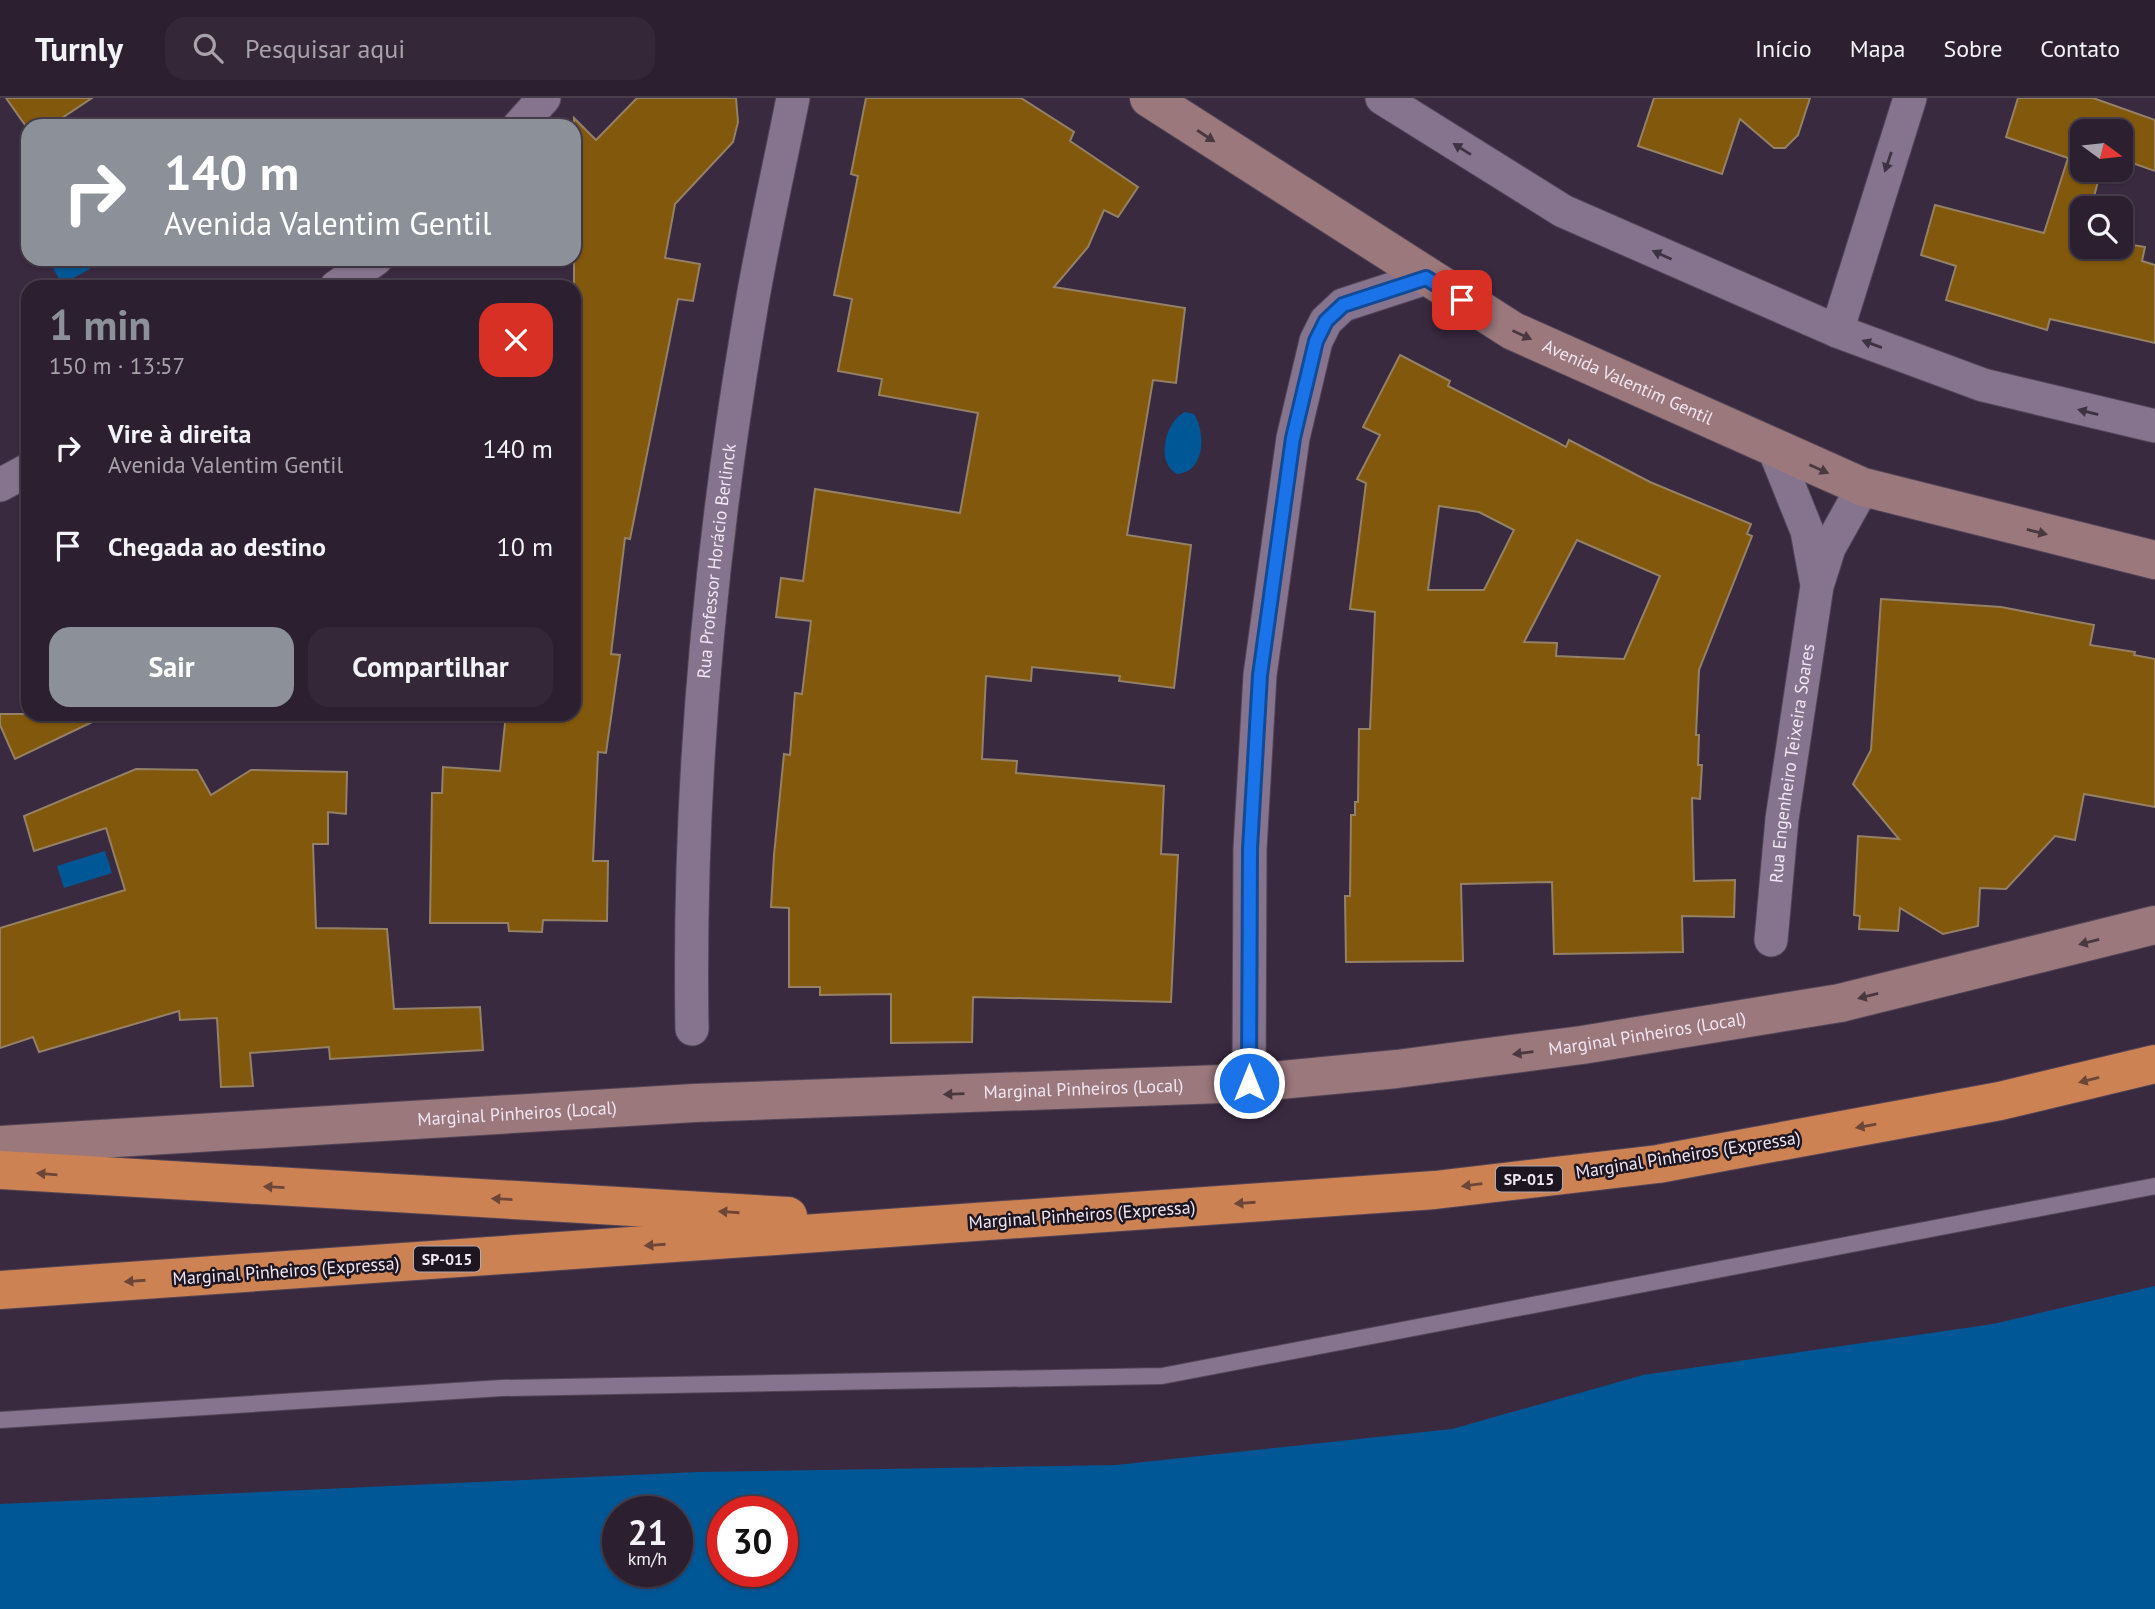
<!DOCTYPE html>
<html lang="pt">
<head>
<meta charset="utf-8">
<style>
  body { margin:0; font-family:"PT Sans",sans-serif; background:#342838; color:#f1f3f6; height:100vh; display:flex; flex-direction:column; font-size:26px; white-space:nowrap }
  * { box-sizing:border-box; margin:0 }
  p { font-size:23px; color:#a6a3ab }
  .icon { flex:none; width:38px; height:38px; fill:none; stroke:currentColor; stroke-width:2; stroke-linecap:round; stroke-linejoin:round }
  .map { position:relative; flex:1; overflow:hidden }
  .sheet { position:absolute; left:21px; top:182px; width:560px; height:441px; display:flex; flex-direction:column; background:#2c2030; border-radius:21px; box-shadow:0 2px 5px #0004,0 0 0 2px #483e4c }
  .sheet>* { flex:none }
  .guide { position:absolute; left:21px; top:21px; width:560px; height:147px; border-radius:21px; box-shadow:0 2px 5px #0004,0 0 0 2px #483e4c; background:#8c9099; color:#fff; overflow:hidden }
  .needle { width:46px; rotate:105deg }
  .buttons { position:absolute; left:2070px; top:21px; display:grid; gap:14px }
  .buttons a { display:grid; place-items:center; width:63px; height:63px; border-radius:14px; background:#2c2030; box-shadow:0 2px 5px #0004,0 0 0 2px #483e4c; font-size:35px }
  .speed { position:absolute; left:602px; top:1398px; display:flex; gap:14px; font-size:35px; font-weight:700; text-align:center }
  .speed>* { display:grid; place-content:center; width:91px; height:91px; border-radius:50%; background:#2c2030; box-shadow:0 2px 5px #0004,0 0 0 2px #483e4c; line-height:1 }
  .speed small { font-size:18px; font-weight:400 }
  .speed .limit { border:10px solid #d22; background:#fff; color:#111 }
  .pin { position:absolute; display:grid; place-items:center; width:60px; height:60px; color:#fff; margin:-30px; border-radius:14px; box-shadow:0 4px 10px #0006 }
  .me { position:absolute; width:77px; margin:-38px; rotate:0deg; stroke-linejoin:round; filter:drop-shadow(0 0 5px #0008) }
  .turn { display:flex; align-items:center; gap:24px; height:147px; padding:0 28px; font-size:32px }
  .turn .icon { width:91px; height:91px; stroke-width:2.5 }
  .turn b { display:block; font-size:49px; line-height:60px }
  .round { display:grid; place-items:center; flex:none; width:74px; height:74px; border-radius:21px; background:#342838 }
  .head { display:flex; align-items:center; justify-content:space-between; height:119px; padding:0 28px }
  h1 { font-size:42px; font-weight:700; line-height:52px; color:#8c9099 }
  .primary-button { display:flex; gap:14px; margin-top:auto; padding:14px 28px }
  .primary-button a { flex:1; height:80px; border-radius:21px; background:#8c9099; color:#fff; font-size:28px; font-weight:700; line-height:80px; text-align:center }
  .primary-button a+a { background:#342838; color:#f1f3f6 }
  ul { padding:0; list-style:none }
  li { display:flex; align-items:center; gap:21px; height:98px; padding:0 28px }
  li div { flex:1 }
  li b { display:block; font-size:26px }
  li em { font-style:normal }
  header { display:flex; align-items:center; gap:42px; box-sizing:border-box; height:98px; padding:0 35px; background:#2c2030; border-bottom:2px solid #483e4c }
  header strong { font-size:33px }
  nav { display:flex; gap:38px; margin-inline-start:auto; font-size:24px }
  .search { width:490px; height:63px; background:#342838; display:flex; align-items:center; gap:18px; box-sizing:border-box; padding:0 24px; border-radius:21px; color:#a6a3ab; font-size:26px }
  .map>svg:first-child { display:block }
  .water { fill:#005796; fill-rule:evenodd }
  .building { fill:#82580c; stroke:#948166; stroke-width:2; fill-rule:evenodd }
  .lines { fill:none; stroke-linecap:round; stroke-linejoin:round }
  .service-casing { stroke:#534557; stroke-width:18 }
  .minor-casing { stroke:#534557; stroke-width:35 }
  .secondary-casing { stroke:#534557; stroke-width:40 }
  .motorway-casing { stroke:#534557; stroke-width:40 }
  .service { stroke:#86738d; stroke-width:16 }
  .minor { stroke:#86738d; stroke-width:33 }
  .secondary { stroke:#9b787c; stroke-width:38 }
  .motorway { stroke:#cd8254; stroke-width:38 }
  .oneway { fill:#493840 }
  .oneway2 { fill:#3c3241 }
  .oneway3 { fill:#6c4737 }
  .route-casing { stroke:#114b97; stroke-width:18 }
  .route { stroke:#1a73e8; stroke-width:12 }
  .labels { text-anchor:middle; stroke-width:5; stroke-linejoin:round; paint-order:stroke }
  .shield { fill:#1d1620; stroke:#b1a8b4; stroke-width:2 }
  .shield-label { font-size:16px; font-weight:bold; fill:#f0e6f4 }
  .street-label { font-size:18px; fill:#f0e6f4; stroke:#1d1620 }
</style>
</head>
<body>
<header>
<strong>Turnly</strong>
<div class="search"><svg class="icon" aria-label="search" viewBox="0 0 24 24"><circle cx="10" cy="10" r="6"/><path d="M15 15l6 6"/></svg>Pesquisar aqui</div>
<nav><a>Início</a><a>Mapa</a><a>Sobre</a><a>Contato</a></nav>
</header>
<div class="map">
<svg width="2155" height="1511" viewBox="0 0 2155 1511">
  <rect width="100%" height="100%" fill="#3a2a40"/>
  <g class="water">
    <polygon points="48,161 84,161 90,171 62,186"/>
    <path d="M1185,314L1194,316C1206,334 1205,375 1177,376C1155,365 1165,323 1185,314Z"/>
    <polygon points="105,753 112,775 64,790 57,768"/>
    <path d="M2155,1188V1511H0V1406L697,1374L1116,1367L1452,1331L1643,1277L1993,1226ZM618,1414H677V1474H618ZM723,1414H782V1474H723Z"/>
  </g>
  <g class="building">
    <polygon points="6,0 92,0 50,28 28,28 28,31"/>
    <polygon points="637,0 736,0 738,24 733,44 675,106 665,160 700,166 693,203 678,201 630,441 625,440 611,556 620,557 606,655 598,654 593,763 608,763 607,823 543,822 542,834 509,833 508,825 430,825 432,695 442,695 443,669 500,673 506,616 574,616 574,20 596,42"/>
    <polygon points="866,0 1021,0 1074,34 1070,43 1138,89 1118,119 1104,112 1088,149 1054,189 1185,210 1176,285 1153,282 1127,437 1191,447 1174,590 1119,583 1120,578 1032,569 1031,583 986,578 982,661 1017,663 1016,675 1164,688 1161,756 1178,757 1171,904 973,899 972,944 891,945 891,896 820,897 820,889 789,889 789,810 771,809 774,757 784,656 790,657 795,595 802,596 811,523 776,519 781,480 803,483 815,391 960,415 978,315 879,297 882,281 838,273 852,201 834,197 858,78 851,76"/>
    <polygon points="1654,0 1810,0 1798,37 1785,50 1774,50 1740,21 1722,76 1638,48"/>
    <polygon points="2018,0 2093,0 2155,22 2155,73 2121,61 2121,33 2082,33 2082,72 2101,72 2091,110 2082,110 2082,149 2121,149 2121,145 2145,149 2142,163 2155,167 2155,245 2050,221 2047,232 1946,202 1956,168 1921,157 1935,107 2044,135 2068,60 2006,39"/>
    <path d="M1400,257L1450,283L1448,288L1557,344L1566,349L1569,342L1650,384L1751,426L1747,436L1752,438L1699,572L1696,637H1699L1698,667H1702L1700,701L1692,700L1694,783L1735,782L1734,819L1682,818L1683,854L1554,856L1552,784L1461,786L1463,863L1346,864L1345,798H1350L1351,717H1355V704H1358L1359,631H1370L1375,514L1350,511L1366,385L1357,381L1380,337L1363,329ZM1439,408L1479,414L1514,432L1484,492H1428ZM1577,442L1660,478L1624,561L1556,558L1557,545L1524,544Z"/>
    <polygon points="1881,501 2001,509 2094,527 2090,547 2135,554 2134,557 2155,561 2155,709 2084,696 2075,742 2055,738 2006,791 1980,790 1978,828 1943,836 1900,810 1898,833 1859,831 1860,818 1854,817 1858,738 1899,741 1853,686 1871,652"/>
    <polygon points="0,616 109,616 15,661 0,627"/>
    <polygon points="136,671 197,672 211,697 251,672 347,674 346,716 328,714 328,746 313,746 316,830 387,831 394,911 480,909 483,952 330,961 329,949 250,955 253,988 221,989 217,920 180,922 179,913 39,954 33,939 0,950 0,830 125,792 106,730 34,753 24,718"/>
  </g>
  <g class="lines">
    <defs>
      <polyline id="service" points="0,1322 502,1290 1162,1278 2155,1088"/>
      <g id="minor">
        <polyline points="1382,0 1563,113 1837,233 1983,287 2155,328"/>
        <polyline points="519,28 544,0"/>
        <polyline points="336,189 376,161"/>
        <polyline points="1837,233 1910,0"/>
        <polyline points="1774,351 1807,433 1816,482"/>
        <polyline points="0,387 28,372"/>
        <path id="s1" d="M1771,842L1782,721L1817,488L1829,450L1863,389"/>
        <path id="s2" d="M692,931C688,696 709,460 748,229C760,152 778,76 793,0"/>
        <polyline points="1249,985 1250,751 1260,577 1293,340 1316,243 1326,223 1343,207 1426,180"/>
      </g>
      <g id="secondary">
        <path id="s3" d="M1149,0L1513,233L1863,389L2155,462"/>
        <path id="s4" d="M0,1047L694,1005L1249,985L1397,971L1582,947L1840,905L2155,827"/>
      </g>
      <g id="motorway">
        <polyline points="0,1072 788,1118"/>
        <polyline points="0,1192 1435,1092 1658,1066 2000,1003 2155,966"/>
      </g>
    </defs>
    <use href="#service" class="service-casing"/>
    <use href="#minor" class="minor-casing"/>
    <use href="#secondary" class="secondary-casing"/>
    <use href="#motorway" class="motorway-casing"/>
    <use href="#service" class="service"/>
    <use href="#minor" class="minor"/>
    <use href="#secondary" class="secondary"/>
    <use href="#motorway" class="motorway"/>
  </g>
  <defs><path id="oneway-solid" d="M-6-.8H1V-3.2L6.5 0L1 3.2V.8H-6Z" transform="scale(1.75)"/></defs>
  <g class="oneway">
    <use href="#oneway-solid" transform="translate(1206 38) rotate(33)"/>
    <use href="#oneway-solid" transform="translate(1522 237) rotate(25)"/>
    <use href="#oneway-solid" transform="translate(1819 371) rotate(24)"/>
    <use href="#oneway-solid" transform="translate(2037 434) rotate(14)"/>
    <use href="#oneway-solid" transform="translate(2089 844) rotate(166)"/>
    <use href="#oneway-solid" transform="translate(1868 898) rotate(166)"/>
    <use href="#oneway-solid" transform="translate(1523 955) rotate(173)"/>
    <use href="#oneway-solid" transform="translate(954 996) rotate(178)"/>
  </g>
  <g class="oneway2">
    <use href="#oneway-solid" transform="translate(1462 51) rotate(-148)"/>
    <use href="#oneway-solid" transform="translate(1888 64) rotate(109)"/>
    <use href="#oneway-solid" transform="translate(1662 157) rotate(-156)"/>
    <use href="#oneway-solid" transform="translate(1872 246) rotate(-160)"/>
    <use href="#oneway-solid" transform="translate(2088 314) rotate(-166)"/>
  </g>
  <g class="oneway3">
    <use href="#oneway-solid" transform="translate(2089 982) rotate(166)"/>
    <use href="#oneway-solid" transform="translate(1866 1028) rotate(170)"/>
    <use href="#oneway-solid" transform="translate(47 1076) rotate(-175)"/>
    <use href="#oneway-solid" transform="translate(1472 1087) rotate(173)"/>
    <use href="#oneway-solid" transform="translate(274 1089) rotate(-177)"/>
    <use href="#oneway-solid" transform="translate(502 1101) rotate(-177)"/>
    <use href="#oneway-solid" transform="translate(1245 1105) rotate(176)"/>
    <use href="#oneway-solid" transform="translate(729 1114) rotate(-176)"/>
    <use href="#oneway-solid" transform="translate(655 1147) rotate(176)"/>
    <use href="#oneway-solid" transform="translate(135 1183) rotate(176)"/>
  </g>
  <g class="lines">
    <defs>
      <polyline id="route" points="1249,985 1250,751 1260,577 1293,340 1316,243 1326,223 1343,207 1426,180 1462,202"/>
    </defs>
    <use href="#route" class="route-casing"/>
    <use href="#route" class="route"/>
  </g>
  <g class="labels">
    <g class="shield">
      <rect x="1496" y="1068.5" width="66" height="25" rx="5"/>
      <rect x="414" y="1148.5" width="66" height="25" rx="5"/>
    </g>
    <g class="shield-label">
      <text x="1529" y="1087">SP-015</text>
      <text x="447" y="1167">SP-015</text>
    </g>
    <g class="street-label">
      <text dy="6" stroke="none"><textPath href="#s3" startOffset="558">Avenida Valentim Gentil</textPath></text>
      <text dy="6" stroke="none"><textPath href="#s2" startOffset="469">Rua Professor Horácio Berlinck</textPath></text>
      <text dy="6" stroke="none"><textPath href="#s1" startOffset="178">Rua Engenheiro Teixeira Soares</textPath></text>
      <text dy="6" stroke="none"><textPath href="#s4" startOffset="1652">Marginal Pinheiros (Local)</textPath></text>
      <text dy="6" stroke="none"><textPath href="#s4" startOffset="1085">Marginal Pinheiros (Local)</textPath></text>
      <text dy="6" stroke="none"><textPath href="#s4" startOffset="518">Marginal Pinheiros (Local)</textPath></text>
      <text transform="translate(1688 1057) rotate(-9)" y="6">Marginal Pinheiros (Expressa)</text>
      <text transform="translate(1082 1117) rotate(-4)" y="6">Marginal Pinheiros (Expressa)</text>
      <text transform="translate(286 1173) rotate(-4)" y="6">Marginal Pinheiros (Expressa)</text>
    </g>
  </g>
</svg>
<div class="buttons">
<a><svg class="needle" viewBox="-14 -14 28 28"><path d="M0-13l5 13h-10z" fill="#e53935"/><path d="M0 13l5-13h-10z" fill="#a6a3ab"/></svg></a>
<a><svg class="icon" aria-label="search" viewBox="0 0 24 24"><circle cx="10" cy="10" r="6"/><path d="M15 15l6 6"/></svg></a>
</div>
<div class="speed"><div>21<small>km/h</small></div><div class="limit">30</div></div>
<div class="pin" style="left:1462px;top:202px;background:#d93025"><svg class="icon" aria-label="arrive" viewBox="0 0 24 24"><path d="M6 21V4h12l-3 4 3 4H6"/></svg></div>
<svg class="me" style="left:1249px;top:985px" viewBox="-20 -20 40 40"><circle r="17" fill="#1a73e8" stroke="#fff" stroke-width="3"/><path d="M0-11L8 9 0 5-8 9z" fill="#fff"/></svg>
<div class="guide">
<div class="turn"><svg class="icon" aria-label="right" viewBox="0 0 24 24"><path d="M7 20v-9h11M14 6l5 5-5 5"/></svg><div><b>140 m</b>Avenida Valentim Gentil</div></div>
</div>
<section class="sheet">
<div class="head"><div><h1>1 min</h1><p>150 m · 13:57</p></div><a class="round" style="background:#d93025;color:#fff"><svg class="icon" aria-label="close" viewBox="0 0 24 24"><path d="M6 6l12 12M18 6L6 18"/></svg></a></div>
<ul>
<li><svg class="icon" aria-label="right" viewBox="0 0 24 24"><path d="M7 20v-9h11M14 6l5 5-5 5"/></svg><div><b>Vire à direita</b><p>Avenida Valentim Gentil</p></div><em>140 m</em></li>
<li><svg class="icon" aria-label="arrive" viewBox="0 0 24 24"><path d="M6 21V4h12l-3 4 3 4H6"/></svg><div><b>Chegada ao destino</b></div><em>10 m</em></li>
</ul>
<div class="primary-button"><a>Sair</a><a>Compartilhar</a></div>
</section>
</div>
</body>
</html>
